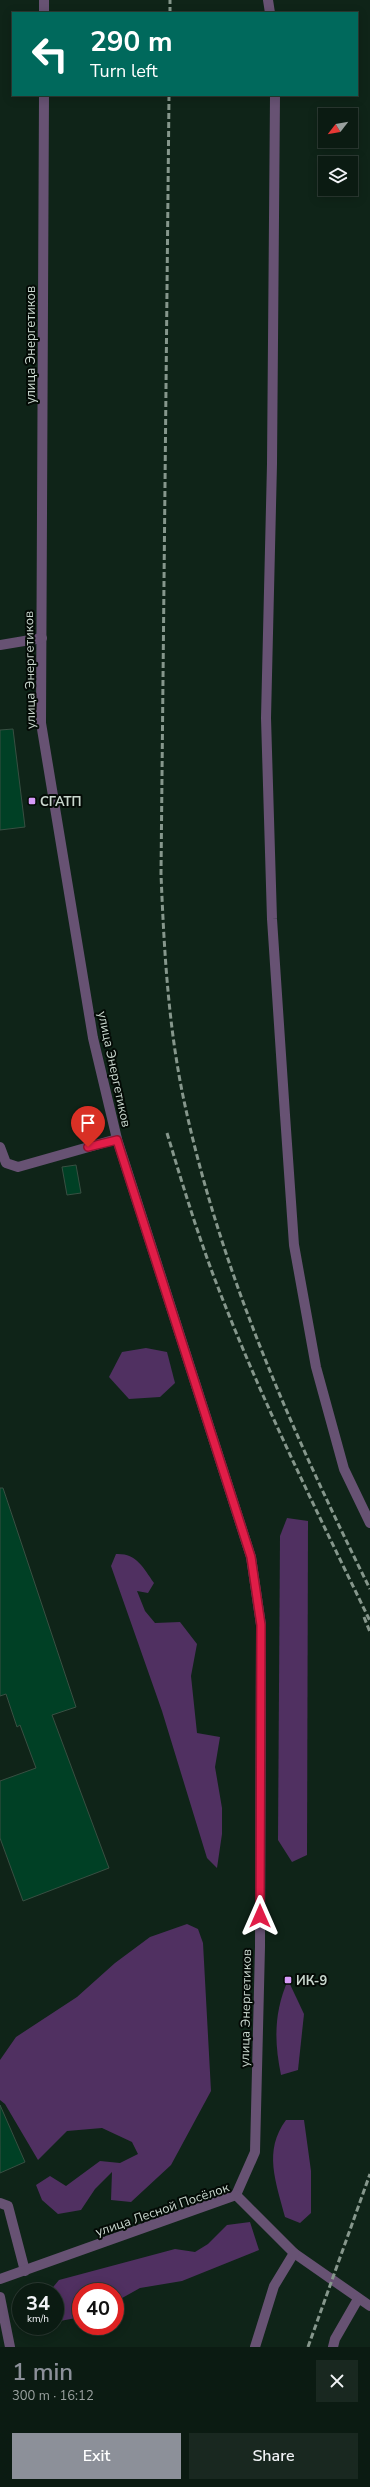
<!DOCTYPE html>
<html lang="en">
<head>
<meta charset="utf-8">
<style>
  body { margin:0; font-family:"Nunito Sans",sans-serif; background:#192820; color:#f1f3f6; height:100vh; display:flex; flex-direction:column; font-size:15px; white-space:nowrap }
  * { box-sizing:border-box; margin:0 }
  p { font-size:13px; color:#9aa19f }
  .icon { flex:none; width:22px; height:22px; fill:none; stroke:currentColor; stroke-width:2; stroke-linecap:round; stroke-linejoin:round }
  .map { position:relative; height:2347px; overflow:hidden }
  .details { display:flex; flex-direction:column; background:#0b1b12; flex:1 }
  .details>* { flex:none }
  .hud { position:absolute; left:12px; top:12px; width:346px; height:84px; border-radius:0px; box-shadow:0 2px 10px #0003,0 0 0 1px #2b3932; background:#00695c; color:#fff; overflow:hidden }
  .needle { width:26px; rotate:239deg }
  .controls { position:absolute; left:318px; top:108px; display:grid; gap:8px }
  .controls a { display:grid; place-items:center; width:40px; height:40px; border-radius:0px; background:#0b1b12; box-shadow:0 2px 10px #0003,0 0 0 1px #2b3932; font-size:20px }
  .speed { position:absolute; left:12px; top:2283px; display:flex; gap:8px; font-size:20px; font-weight:700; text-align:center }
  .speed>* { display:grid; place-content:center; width:52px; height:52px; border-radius:50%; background:#0b1b12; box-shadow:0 2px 10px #0003,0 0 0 1px #2b3932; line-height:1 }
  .speed small { font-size:10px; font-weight:400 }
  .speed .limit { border:6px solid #d22; background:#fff; color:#111 }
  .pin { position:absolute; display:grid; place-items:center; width:34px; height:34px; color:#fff; margin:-41px -17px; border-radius:50% 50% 50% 0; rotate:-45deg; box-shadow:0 0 4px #0007 }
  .pin .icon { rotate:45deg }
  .me { position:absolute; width:44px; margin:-22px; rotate:0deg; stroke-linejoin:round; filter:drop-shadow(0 0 3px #0008) }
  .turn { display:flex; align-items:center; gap:14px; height:84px; padding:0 12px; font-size:18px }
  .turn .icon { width:52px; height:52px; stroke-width:2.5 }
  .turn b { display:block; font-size:28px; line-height:34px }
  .round { display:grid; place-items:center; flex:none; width:42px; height:42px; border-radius:0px; background:#192820 }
  .head { display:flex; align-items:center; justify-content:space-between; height:68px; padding:0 12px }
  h1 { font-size:24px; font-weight:600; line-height:30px; color:#8c9099 }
  .primary-button { display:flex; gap:8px; margin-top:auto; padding:8px 12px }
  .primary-button a { flex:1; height:46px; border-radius:0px; background:#8c9099; color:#fff; font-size:16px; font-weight:600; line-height:46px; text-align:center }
  .primary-button a+a { background:#192820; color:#f1f3f6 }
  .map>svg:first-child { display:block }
  .green { fill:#503061 }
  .building { fill:#004025; stroke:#384f42 }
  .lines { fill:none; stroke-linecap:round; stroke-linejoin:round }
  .minor { stroke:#675273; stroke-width:10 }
  .rail { stroke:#86978c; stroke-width:3; stroke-dasharray:6 3; stroke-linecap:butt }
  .route-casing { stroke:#92132f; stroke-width:10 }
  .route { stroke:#e11d48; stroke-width:7 }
  .poi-dot { fill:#d79bf9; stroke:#040b06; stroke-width:1.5 }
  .labels { text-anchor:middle; stroke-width:4; stroke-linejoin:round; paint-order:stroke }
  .street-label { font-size:13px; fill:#c9d7ce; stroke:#040b06 }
  .poi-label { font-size:13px; font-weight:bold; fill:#c9d7ce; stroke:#040b06; text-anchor:start }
</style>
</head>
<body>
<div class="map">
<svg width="370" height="2347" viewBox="0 0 370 2347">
  <rect width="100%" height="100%" fill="#0f2418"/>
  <g class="green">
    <polygon points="146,1348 167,1352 175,1383 160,1397 129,1399 109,1377 122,1352"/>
    <polygon points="287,1518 308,1521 307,1855 292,1862 278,1840 280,1536"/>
    <path d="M116,1554C136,1553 143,1567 154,1583L148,1593L137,1591L145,1611L155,1623L180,1622L197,1644L191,1676L197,1733L220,1737L215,1767L222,1808V1834L217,1868L207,1858L162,1711L111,1566Z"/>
    <polygon points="187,1924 198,1929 203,1943 211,2091 171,2165 131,2202 111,2200 112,2172 95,2189 81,2210 58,2214 42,2200 36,2185 50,2176 66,2186 100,2161 120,2163 138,2154 132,2142 102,2128 67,2131 38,2160 5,2104 0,2100 0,2060 16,2037 77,1997 115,1963 150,1937"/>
    <path d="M288,1980L304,2014L298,2070L281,2075C274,2041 274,2012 288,1980Z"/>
    <path d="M286,2120H304L311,2171V2213L300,2223L285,2217C276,2182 263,2151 286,2120Z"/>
    <polygon points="250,2222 259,2250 182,2281 140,2288 115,2302 115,2292 81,2292 81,2317 55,2322 55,2292 49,2292 59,2280 175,2249 195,2252 208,2244 227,2225"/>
  </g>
  <g class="building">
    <polygon points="13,729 25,827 0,830 0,730"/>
    <polygon points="76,1165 81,1193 67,1195 62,1167"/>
    <polygon points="0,1488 3,1488 76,1707 52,1715 109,1868 23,1901 0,1838 0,1781 36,1768 20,1725 17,1727 6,1694 0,1696"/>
    <polygon points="0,2105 25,2162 0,2173"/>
  </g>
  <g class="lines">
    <g class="minor">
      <polyline points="268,0 270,13"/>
      <polyline points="44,13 44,0"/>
      <polyline points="44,95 41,723 93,1038 117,1139 251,1557 261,1625 260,1947 255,2152 236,2195"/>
      <polyline points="275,95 272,464 266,718 272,919 285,1115 294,1245 316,1367 344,1469 370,1523"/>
      <polyline points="0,645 42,638"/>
      <polyline points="0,1147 6,1163 18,1167 117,1139"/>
      <polyline points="236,2195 294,2253 370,2306"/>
      <polyline points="0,2203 8,2206 25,2271"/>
      <polyline points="0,2279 236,2195"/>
      <polyline points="0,2297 10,2347"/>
      <polyline points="255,2347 274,2286 294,2253"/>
      <polyline points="333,2347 335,2339 358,2299"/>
    </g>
    <g class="rail">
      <polyline points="170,13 170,0"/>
      <path d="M169,95L161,874C164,948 168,1023 183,1096C219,1268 292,1432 370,1589"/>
      <path d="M167,1133C183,1186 199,1239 219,1290C263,1403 317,1512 370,1621"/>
      <polyline points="364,1617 370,1632"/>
      <polyline points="308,2347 370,2174"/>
    </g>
  </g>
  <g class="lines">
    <defs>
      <polyline id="route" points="88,1147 117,1140 251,1557 261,1625 260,1916"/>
    </defs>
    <use href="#route" class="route-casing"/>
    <use href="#route" class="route"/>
  </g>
  <g class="poi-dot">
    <rect x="28" y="797" width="8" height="8" rx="2"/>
    <rect x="284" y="1976" width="8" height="8" rx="2"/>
  </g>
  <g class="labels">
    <g class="street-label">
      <text transform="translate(30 345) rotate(-90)" y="5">улица Энергетиков</text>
      <text transform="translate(29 670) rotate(-91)" y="5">улица Энергетиков</text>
      <text transform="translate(115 1069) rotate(78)" y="5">улица Энергетиков</text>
      <text transform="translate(245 2008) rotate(-89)" y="5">улица Энергетиков</text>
      <text transform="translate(162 2209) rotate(-19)" y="5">улица Лесной Посёлок</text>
    </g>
    <g class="poi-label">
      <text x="40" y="806">СГАТП</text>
      <text x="296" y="1985">ИК-9</text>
    </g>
  </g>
</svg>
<div class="controls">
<a><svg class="needle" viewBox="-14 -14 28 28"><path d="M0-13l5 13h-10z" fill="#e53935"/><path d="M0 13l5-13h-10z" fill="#9aa19f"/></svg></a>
<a><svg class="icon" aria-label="layers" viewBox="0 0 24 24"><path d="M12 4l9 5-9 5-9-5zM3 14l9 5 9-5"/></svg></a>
</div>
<div class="speed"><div>34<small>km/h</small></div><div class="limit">40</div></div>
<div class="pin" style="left:88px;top:1147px;background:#d93025"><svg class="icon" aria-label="arrive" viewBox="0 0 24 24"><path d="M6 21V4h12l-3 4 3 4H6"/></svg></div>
<svg class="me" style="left:260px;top:1916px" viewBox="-20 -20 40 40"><path d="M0-17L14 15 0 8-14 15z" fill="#e11d48" stroke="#fff" stroke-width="4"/></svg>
<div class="hud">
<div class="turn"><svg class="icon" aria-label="left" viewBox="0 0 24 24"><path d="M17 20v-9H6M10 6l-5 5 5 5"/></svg><div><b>290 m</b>Turn left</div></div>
</div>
</div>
<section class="details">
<div class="head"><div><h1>1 min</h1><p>300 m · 16:12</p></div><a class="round"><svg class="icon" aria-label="close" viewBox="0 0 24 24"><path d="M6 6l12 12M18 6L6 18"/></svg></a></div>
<div class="primary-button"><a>Exit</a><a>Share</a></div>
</section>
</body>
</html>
